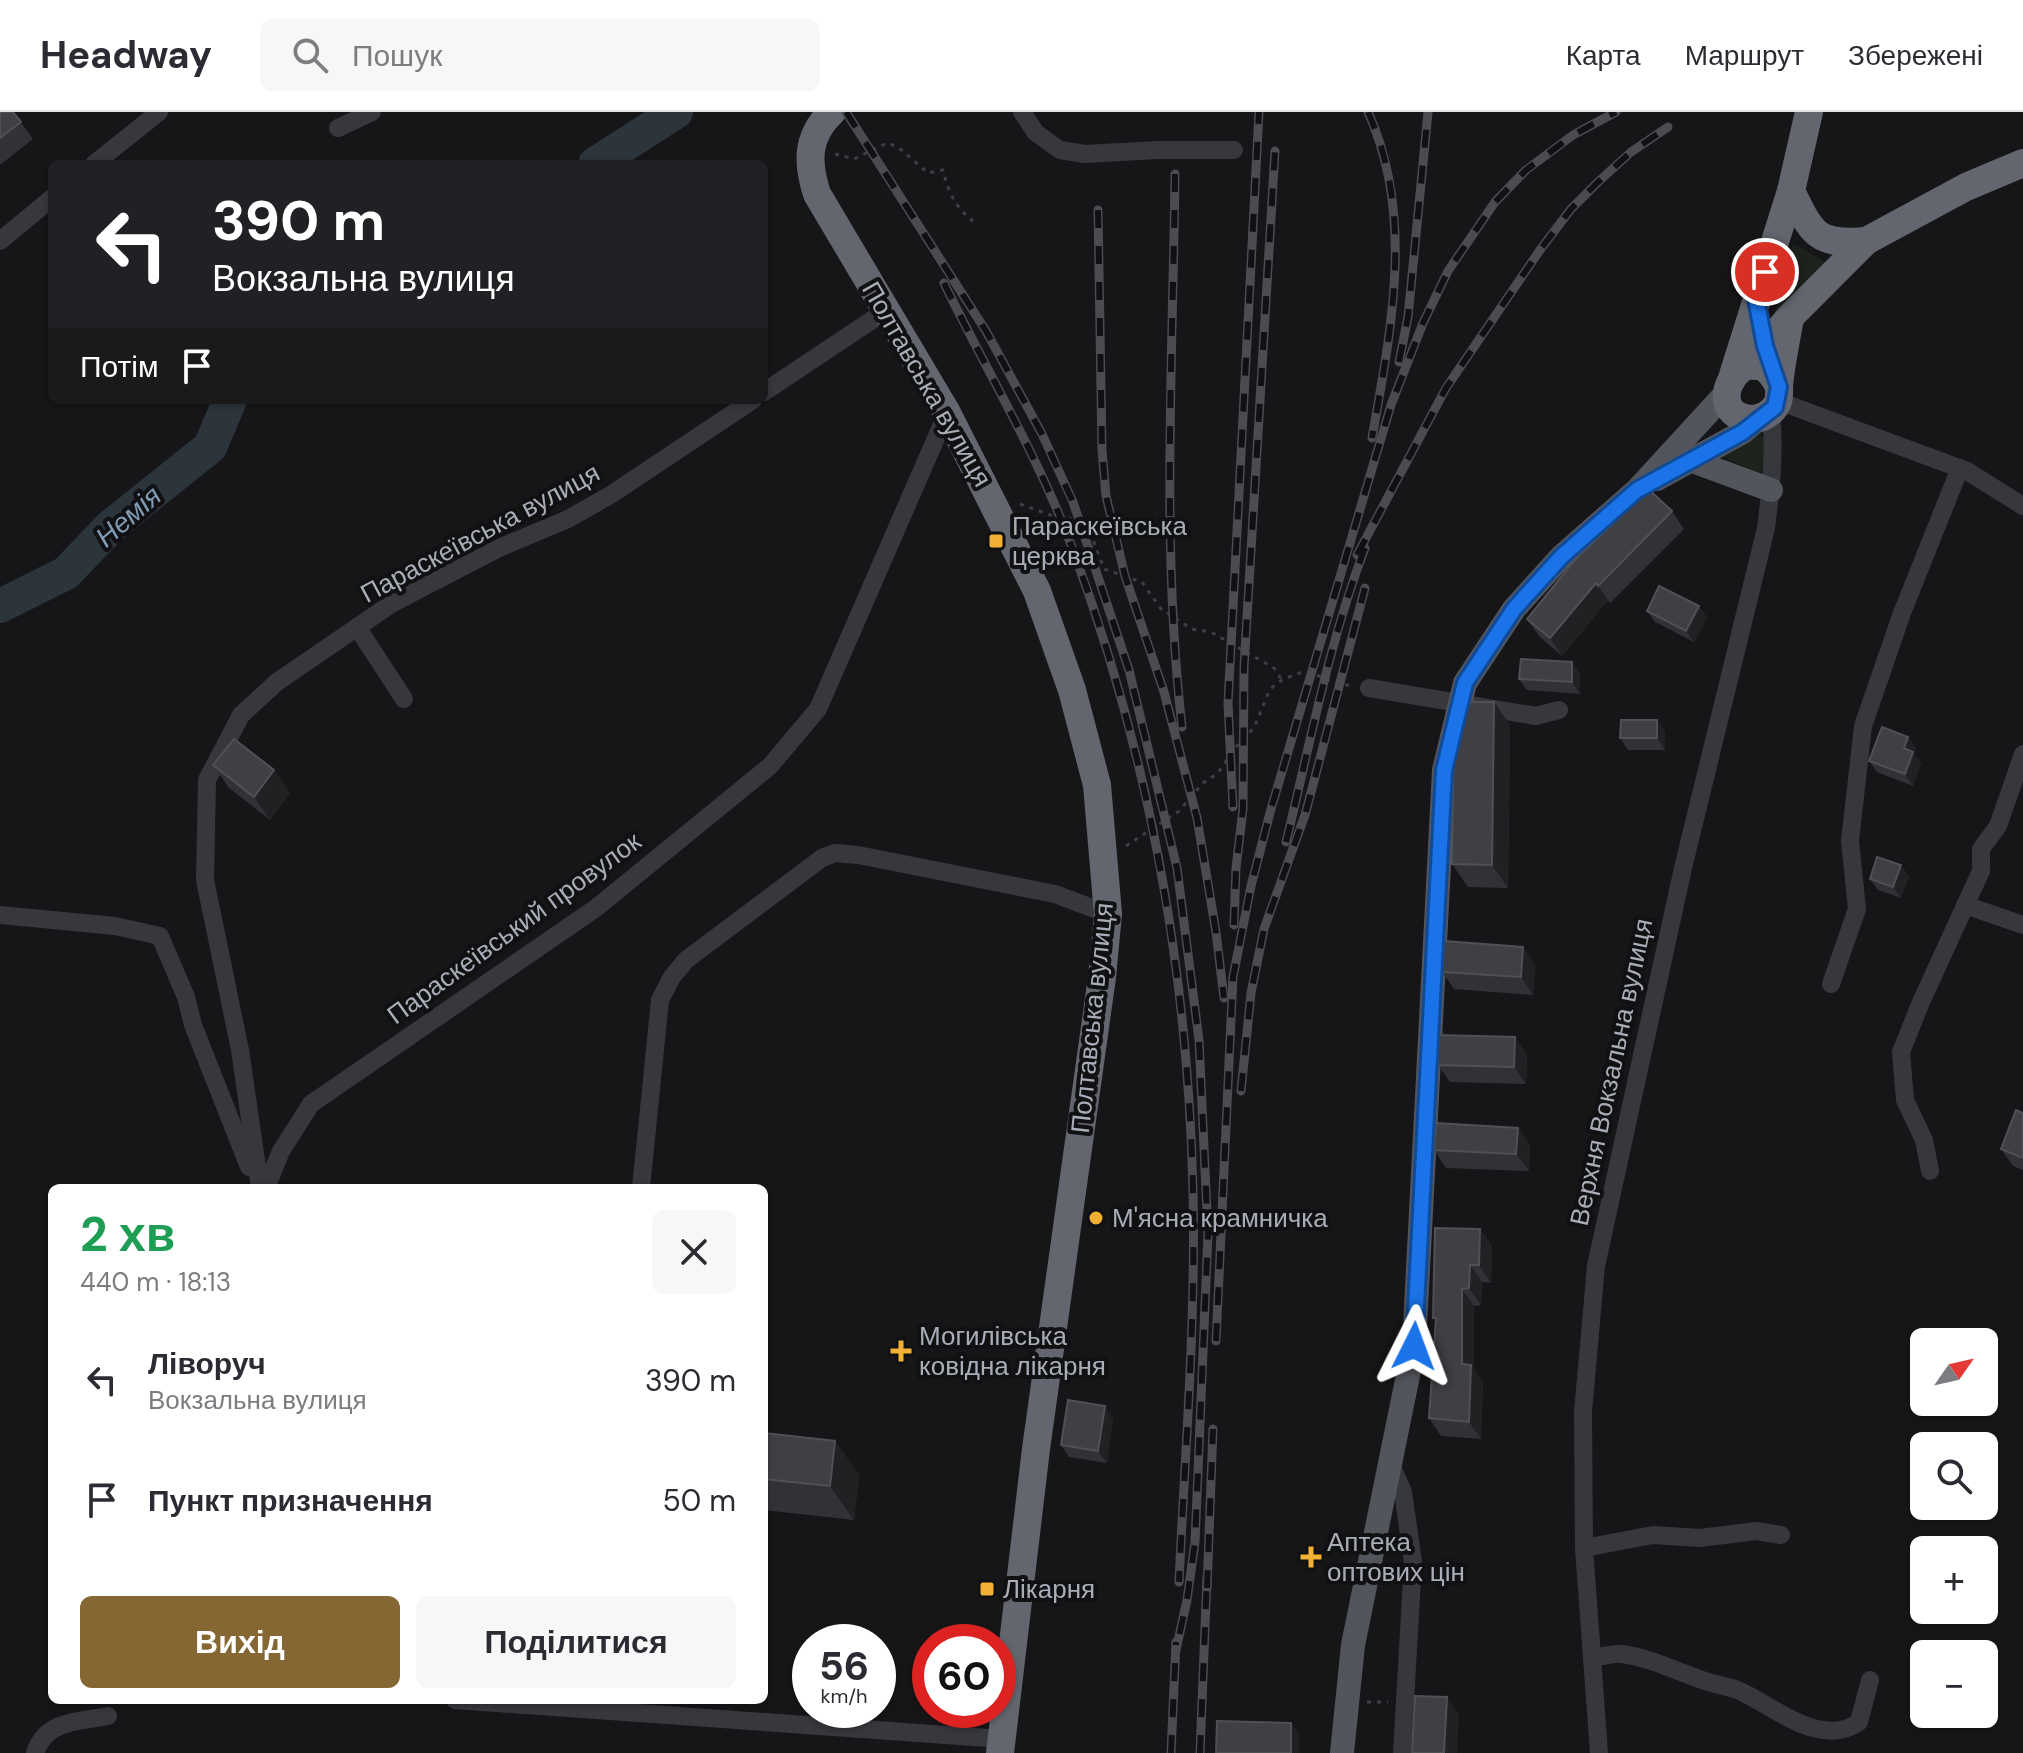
<!DOCTYPE html>
<html lang="uk">
<head>
<meta charset="utf-8">
<style>
  body { margin:0; font-family:"DM Sans",sans-serif; background:#f7f7f7; color:#2b2b33; height:100vh; display:flex; flex-direction:column; font-size:30px; white-space:nowrap }
  * { box-sizing:border-box; margin:0 }
  p { font-size:26px; color:#7c7c81 }
  .icon { flex:none; width:44px; height:44px; fill:none; stroke:currentColor; stroke-width:2; stroke-linecap:round; stroke-linejoin:round }
  .map { position:relative; flex:1; overflow:hidden }
  .panel { position:absolute; left:48px; top:1072px; width:720px; height:520px; display:flex; flex-direction:column; background:#fff; border-radius:12px; box-shadow:0 2px 6px #0004 }
  .panel>* { flex:none }
  .top-card { position:absolute; left:48px; top:48px; width:720px; height:244px; border-radius:12px; box-shadow:0 2px 6px #0004; background:#202124; color:#fff; overflow:hidden }
  .needle { width:52px; rotate:56deg }
  .buttons { position:absolute; left:1910px; top:1216px; display:grid; gap:16px }
  .buttons a { display:grid; place-items:center; width:88px; height:88px; border-radius:12px; background:#fff; box-shadow:0 2px 6px #0004; font-size:40px }
  .speed { position:absolute; left:792px; top:1512px; display:flex; gap:16px; font-size:40px; font-weight:700; text-align:center }
  .speed>* { display:grid; place-content:center; width:104px; height:104px; border-radius:50%; background:#fff; box-shadow:0 2px 6px #0004; line-height:1 }
  .speed small { font-size:20px; font-weight:400 }
  .speed .limit { border:12px solid #d22; background:#fff; color:#111 }
  .pin { position:absolute; display:grid; place-items:center; width:68px; height:68px; color:#fff; margin:-34px; border:4px solid #fff; border-radius:50%; box-shadow:0 2px 8px #0007 }
  .me { position:absolute; width:88px; margin:-44px; rotate:3deg; stroke-linejoin:round; filter:drop-shadow(0 0 6px #0008) }
  .turn { display:flex; align-items:center; gap:28px; height:168px; padding:0 32px; font-size:36px }
  .turn .icon { width:104px; height:104px; stroke-width:2.5 }
  .turn b { display:block; font-size:56px; line-height:68px }
  .then { display:flex; align-items:center; height:76px; padding:0 32px; background:#0003; gap:16px; font-size:30px }
  .round { display:grid; place-items:center; flex:none; width:84px; height:84px; border-radius:12px; background:#f7f7f7 }
  .overview { display:flex; align-items:center; justify-content:space-between; height:136px; padding:0 32px }
  h1 { font-size:48px; font-weight:700; line-height:60px; color:#1e9e55 }
  .cta { display:flex; gap:16px; margin-top:auto; padding:16px 32px }
  .cta a { flex:1; height:92px; border-radius:12px; background:#856733; color:#fff; font-size:32px; font-weight:700; line-height:92px; text-align:center }
  .cta a+a { background:#f7f7f7; color:#2b2b33 }
  ul { padding:0; list-style:none }
  li { display:flex; align-items:center; gap:24px; height:120px; padding:0 32px }
  li div { flex:1 }
  li b { display:block; font-size:30px }
  li em { font-style:normal }
  header { display:flex; align-items:center; gap:48px; box-sizing:border-box; height:112px; padding:0 40px; background:#fff; border-bottom:2px solid #e1e1e2 }
  header strong { font-size:38px }
  nav { display:flex; gap:44px; margin-inline-start:auto; font-size:28px }
  .search { width:560px; height:72px; background:#f7f7f7; display:flex; align-items:center; gap:20px; box-sizing:border-box; padding:0 28px; border-radius:12px; color:#7c7c81; font-size:30px }
  .map>svg:first-child { display:block }
  .green { fill:#1c231d }
  .lines { fill:none; stroke-linecap:round; stroke-linejoin:round }
  .river { stroke:#2c353c; stroke-width:34 }
  .path { stroke:#3d3f44; stroke-width:3; stroke-dasharray:4 6; stroke-linecap:butt }
  .minor { stroke:#37383d; stroke-width:18 }
  .major { stroke:#53555c; stroke-width:24 }
  .highway { stroke:#63666e; stroke-width:28 }
  .rail-casing { stroke:#4a4c52; stroke-width:9 }
  .rail { stroke:#111113; stroke-width:6; stroke-dasharray:18; stroke-linecap:butt }
  .wall { fill:#323236 }
  .shaded-wall { fill:#212124 }
  .building { fill:#3f3f44; stroke:#4f5156; stroke-width:2 }
  .route-casing { stroke:#114b97; stroke-width:20 }
  .route { stroke:#1a73e8; stroke-width:14 }
  .poi-dot { fill:#f2b134; stroke:#111113; stroke-width:3 }
  .labels { text-anchor:middle; stroke-width:8; stroke-linejoin:round; paint-order:stroke }
  .street-label { font-size:26px; fill:#a8adb8; stroke:#111113 }
  .poi-label { font-size:26px; fill:#a8adb8; stroke:#111113; text-anchor:start }
  .water-label { font-size:28px; font-style:italic; fill:#7f9bb3; stroke:#111113 }
</style>
</head>
<body>
<header>
<strong>Headway</strong>
<div class="search"><svg class="icon" aria-label="search" viewBox="0 0 24 24"><circle cx="10" cy="10" r="6"/><path d="M15 15l6 6"/></svg>Пошук</div>
<nav><a>Карта</a><a>Маршрут</a><a>Збережені</a></nav>
</header>
<div class="map">
<svg width="2023" height="1641" viewBox="0 0 2023 1641">
  <rect width="100%" height="100%" fill="#161618"/>
  <g class="green">
    <polygon points="1793,131 1825,150 1772,212"/>
    <polygon points="1759,321 1767,330 1761,362 1718,343"/>
  </g>
  <g class="lines">
    <g class="river">
      <polyline points="595,52 676,0"/>
      <polyline points="0,494 66,461 110,415 210,335 230,288"/>
    </g>
    <g class="path">
      <path d="M835,42L854,47L887,31L898,35L928,61L943,58C949,83 957,98 978,113"/>
      <polyline points="1020,392 1050,403 1086,409 1104,457 1142,470 1161,497 1192,517 1211,520 1274,556 1282,568"/>
      <polyline points="1126,734 1179,699 1203,671 1218,661 1234,637 1254,616 1270,577 1282,568 1299,561 1317,563 1334,571 1353,574"/>
      <polyline points="1367,1590 1388,1590"/>
    </g>
    <g class="minor">
      <polyline points="1022,0 1036,21 1060,38 1085,42 1158,38 1234,38"/>
      <polyline points="338,16 372,0"/>
      <polyline points="94,52 159,0"/>
      <polyline points="0,129 52,86"/>
      <polyline points="764,280 887,198"/>
      <polyline points="1778,289 1967,359 2023,394"/>
      <polyline points="357,515 404,587"/>
      <polyline points="1369,576 1536,604 1559,598"/>
      <polyline points="1965,793 2023,813"/>
      <polyline points="0,803 115,814 160,824 186,885 193,913 249,1055"/>
      <polyline points="1831,872 1857,797 1850,729 1863,614 1902,501 1960,356"/>
      <polyline points="1930,1059 1924,1028 1905,988 1901,940 1921,890 1981,759 1981,737 1998,714 2023,642"/>
      <polyline points="260,1076 240,938 205,768 207,668 241,603 277,570 391,492 499,436 568,407 612,382 753,288"/>
      <polyline points="266,1076 281,1039 311,992 596,796 770,654 818,597 947,301"/>
      <polyline points="641,1076 660,888 672,865 686,848 822,746 835,741 858,743 1055,782 1108,802"/>
      <polyline points="1389,1349 1403,1380 1413,1450 1402,1641"/>
      <polyline points="1584,1436 1653,1423 1700,1426 1756,1419 1781,1423"/>
      <path d="M1592,1546C1601,1545 1613,1541 1622,1542C1651,1546 1678,1560 1705,1569C1716,1573 1729,1574 1740,1579C1775,1595 1821,1637 1859,1610L1870,1568"/>
      <polyline points="455,1588 1002,1627"/>
      <path d="M35,1641C46,1608 77,1610 108,1604"/>
      <path d="M1599,1641L1584,1436L1583,1300L1596,1154L1683,756L1766,416C1771,377 1775,339 1771,300"/>
    </g>
    <g class="major">
      <polyline points="1690,348 1771,378"/>
      <polyline points="1657,367 1743,320 1759,306"/>
      <polyline points="1342,1641 1353,1533 1414,1234 1444,658 1465,571 1514,497 1561,445 1637,378 1727,280"/>
    </g>
    <g class="highway">
      <path d="M832,0C806,24 807,51 817,82L947,301L1037,479L1072,578L1097,673L1108,802L1102,865L1036,1337L1000,1641"/>
      <path d="M1791,79C1812,122 1816,133 1866,129"/>
      <polyline points="1754,254 1765,234 1790,205 1866,129 1966,75 2023,51"/>
      <polyline points="1733,263 1791,79 1809,0"/>
      <path d="M1779,275C1750,212 1694,303 1752,307C1762,307 1772,301 1777,292C1780,286 1779,280 1779,274C1781,251 1786,229 1790,206"/>
    </g>
    <defs>
      <g id="rail">
        <polyline points="846,0 986,219 1042,322 1073,390 1129,558 1177,756 1199,928 1208,1122 1195,1430 1187,1488 1176,1538"/>
        <path d="M1368,0C1415,104 1391,218 1372,326"/>
        <path d="M1175,62C1173,246 1161,432 1182,615"/>
        <polyline points="1098,98 1102,338 1106,384 1125,464 1164,580 1197,706 1216,820 1224,886"/>
        <path d="M944,171C987,260 1039,345 1073,438C1149,643 1188,860 1193,1079C1196,1209 1185,1340 1179,1470"/>
        <polyline points="1399,250 1408,205 1428,0"/>
        <polyline points="1357,443 1446,276 1540,138 1571,97 1598,70 1631,40 1668,15"/>
        <polyline points="1233,695 1228,591 1259,0"/>
        <path d="M1286,730C1310,632 1329,530 1365,436"/>
        <polyline points="1234,813 1236,756 1243,697 1244,555 1275,39"/>
        <polyline points="1241,979 1251,881 1264,817 1305,703 1365,476"/>
        <polyline points="1216,1229 1233,865 1251,774 1271,697 1391,293 1423,211 1448,159 1495,90 1526,58 1573,23 1616,0"/>
        <polyline points="1207,1476 1213,1317"/>
        <polyline points="1171,1641 1176,1530"/>
        <polyline points="1200,1641 1207,1465"/>
      </g>
    </defs>
    <use href="#rail" class="rail-casing"/>
    <use href="#rail" class="rail"/>
  </g>
  <g class="wall">
    <polygon points="0,0 13,0 33,27 0,53"/>
    <polygon points="1672,399 1684,417 1610,491 1608,488 1562,544 1539,524 1527,507"/>
    <polygon points="1699,494 1707,506 1694,530 1655,510 1647,499"/>
    <polygon points="1580,561 1580,582 1527,578 1519,567"/>
    <polygon points="1494,590 1510,613 1508,776 1468,775 1452,752"/>
    <polygon points="1657,608 1665,620 1665,638 1628,638 1620,626"/>
    <polygon points="1908,625 1916,636 1914,641 1921,651 1913,674 1877,660 1869,649"/>
    <polygon points="213,653 274,658 290,681 270,708 229,676"/>
    <polygon points="1909,764 1901,786 1878,778 1870,767"/>
    <polygon points="1535,852 1533,883 1454,877 1442,860"/>
    <polygon points="1527,942 1526,972 1450,970 1438,953"/>
    <polygon points="2023,1001 2023,1058 2013,1054 2001,1037"/>
    <polygon points="1518,1016 1530,1033 1529,1059 1446,1056 1434,1038"/>
    <polygon points="1480,1117 1492,1134 1491,1171 1482,1170 1481,1193 1474,1194 1474,1257 1483,1270 1481,1327 1441,1324 1429,1306 1436,1210 1433,1206"/>
    <polygon points="1113,1306 1107,1351 1069,1345 1061,1333"/>
    <polygon points="764,1321 859,1362 854,1408 764,1398"/>
  </g>
  <g class="shaded-wall">
    <polygon points="1596,471 1608,488 1562,544 1550,526"/>
    <polygon points="1699,494 1707,506 1694,530 1686,519"/>
    <polygon points="1572,550 1580,561 1580,582 1572,570"/>
    <polygon points="1494,590 1510,613 1508,776 1492,753"/>
    <polygon points="1657,608 1665,620 1665,638 1657,626"/>
    <polygon points="1908,625 1916,636 1914,641 1921,651 1913,674 1905,662 1904,636"/>
    <polygon points="274,658 290,681 270,708 254,685"/>
    <polygon points="1901,753 1909,764 1901,786 1893,775"/>
    <polygon points="1523,835 1535,852 1533,883 1521,865"/>
    <polygon points="1515,925 1527,942 1526,972 1514,955"/>
    <polygon points="1518,1016 1530,1033 1529,1059 1516,1042"/>
    <polygon points="1480,1117 1492,1134 1491,1171 1479,1153"/>
    <polygon points="1470,1153 1482,1170 1481,1193 1469,1176"/>
    <polygon points="1462,1177 1474,1194 1474,1257 1483,1270 1481,1327 1469,1310 1462,1252"/>
    <polygon points="1105,1294 1113,1306 1107,1351 1098,1339"/>
    <polygon points="835,1329 859,1362 854,1408 830,1374"/>
    <polygon points="1447,1585 1459,1603 1457,1641 1444,1641"/>
    <polygon points="1291,1611 1299,1622 1299,1641 1291,1641"/>
  </g>
  <g class="building">
    <polygon points="0,0 13,0 21,10 0,26"/>
    <polygon points="1648,377 1672,399 1598,474 1596,471 1550,526 1527,507 1574,449"/>
    <polygon points="1659,474 1699,494 1686,519 1647,499"/>
    <polygon points="1521,547 1572,550 1572,570 1519,567"/>
    <polygon points="1454,590 1494,590 1492,753 1452,752"/>
    <polygon points="1621,608 1657,608 1657,626 1620,626"/>
    <polygon points="1882,615 1908,625 1904,636 1913,640 1905,662 1869,649"/>
    <polygon points="234,627 274,658 254,685 213,653"/>
    <polygon points="1877,745 1901,753 1893,775 1870,767"/>
    <polygon points="1444,829 1523,835 1521,865 1442,860"/>
    <polygon points="1438,923 1515,925 1514,955 1438,953"/>
    <polygon points="2016,998 2023,1001 2023,1046 2001,1037"/>
    <polygon points="1436,1011 1518,1016 1516,1042 1434,1038"/>
    <polygon points="1435,1116 1480,1117 1479,1153 1470,1153 1469,1176 1462,1177 1462,1252 1471,1253 1469,1310 1429,1306 1436,1206 1433,1206"/>
    <polygon points="1068,1288 1105,1294 1098,1339 1061,1333"/>
    <polygon points="764,1321 835,1329 830,1374 764,1367"/>
    <polygon points="1415,1584 1447,1585 1444,1641 1412,1641"/>
    <polygon points="1217,1609 1291,1611 1291,1641 1216,1641"/>
  </g>
  <g class="lines">
    <defs>
      <polyline id="route" points="1414,1234 1444,658 1465,571 1514,497 1561,445 1637,378 1743,320 1775,295 1779,275 1765,234 1756,187 1765,160"/>
    </defs>
    <use href="#route" class="route-casing"/>
    <use href="#route" class="route"/>
  </g>
  <g class="poi-dot">
    <rect x="988" y="421" width="16" height="16" rx="4"/>
    <circle cx="1096" cy="1106" r="8"/>
    <path d="M897 1227h8v8h8v8h-8v8h-8v-8h-8v-8h8z"/>
    <path d="M1307 1433h8v8h8v8h-8v8h-8v-8h-8v-8h8z"/>
    <rect x="979" y="1469" width="16" height="16" rx="4"/>
  </g>
  <g class="labels">
    <g class="street-label">
      <text transform="translate(927 272) rotate(60)" y="9">Полтавська вулиця</text>
      <text transform="translate(480 421) rotate(-28)" y="9">Параскеївська вулиця</text>
      <text transform="translate(514 816) rotate(-36)" y="9">Параскеївський провулок</text>
      <text transform="translate(1092 906) rotate(-84)" y="9">Полтавська вулиця</text>
      <text transform="translate(1611 960) rotate(-78)" y="9">Верхня Вокзальна вулиця</text>
    </g>
    <g class="poi-label">
      <text x="1012" y="423">Параскеївська<tspan x="1012" dy="30">церква</tspan></text>
      <text x="1112" y="1115">М'ясна крамничка</text>
      <text x="919" y="1233">Могилівська<tspan x="919" dy="30">ковідна лікарня</tspan></text>
      <text x="1327" y="1439">Аптека<tspan x="1327" dy="30">оптових цін</tspan></text>
      <text x="1003" y="1486">Лікарня</text>
    </g>
    <g class="water-label">
      <text transform="translate(128 404) rotate(-41)" y="10">Немія</text>
    </g>
  </g>
</svg>
<div class="buttons">
<a><svg class="needle" viewBox="-14 -14 28 28"><path d="M0-13l5 13h-10z" fill="#e53935"/><path d="M0 13l5-13h-10z" fill="#7c7c81"/></svg></a>
<a><svg class="icon" aria-label="search" viewBox="0 0 24 24"><circle cx="10" cy="10" r="6"/><path d="M15 15l6 6"/></svg></a>
<a>+</a>
<a>−</a>
</div>
<div class="speed"><div>56<small>km/h</small></div><div class="limit">60</div></div>
<div class="pin" style="left:1765px;top:160px;background:#d93025"><svg class="icon" aria-label="arrive" viewBox="0 0 24 24"><path d="M6 21V4h12l-3 4 3 4H6"/></svg></div>
<svg class="me" style="left:1414px;top:1234px" viewBox="-20 -20 40 40"><path d="M0-17L14 15 0 8-14 15z" fill="#1a73e8" stroke="#fff" stroke-width="4"/></svg>
<div class="top-card">
<div class="turn"><svg class="icon" aria-label="left" viewBox="0 0 24 24"><path d="M17 20v-9H6M10 6l-5 5 5 5"/></svg><div><b>390 m</b>Вокзальна вулиця</div></div>
<div class="then">Потім<svg class="icon" aria-label="arrive" viewBox="0 0 24 24"><path d="M6 21V4h12l-3 4 3 4H6"/></svg></div>
</div>
<section class="panel">
<div class="overview"><div><h1>2 хв</h1><p>440 m · 18:13</p></div><a class="round"><svg class="icon" aria-label="close" viewBox="0 0 24 24"><path d="M6 6l12 12M18 6L6 18"/></svg></a></div>
<ul>
<li><svg class="icon" aria-label="left" viewBox="0 0 24 24"><path d="M17 20v-9H6M10 6l-5 5 5 5"/></svg><div><b>Ліворуч</b><p>Вокзальна вулиця</p></div><em>390 m</em></li>
<li><svg class="icon" aria-label="arrive" viewBox="0 0 24 24"><path d="M6 21V4h12l-3 4 3 4H6"/></svg><div><b>Пункт призначення</b></div><em>50 m</em></li>
</ul>
<div class="cta"><a>Вихід</a><a>Поділитися</a></div>
</section>
</div>
</body>
</html>
